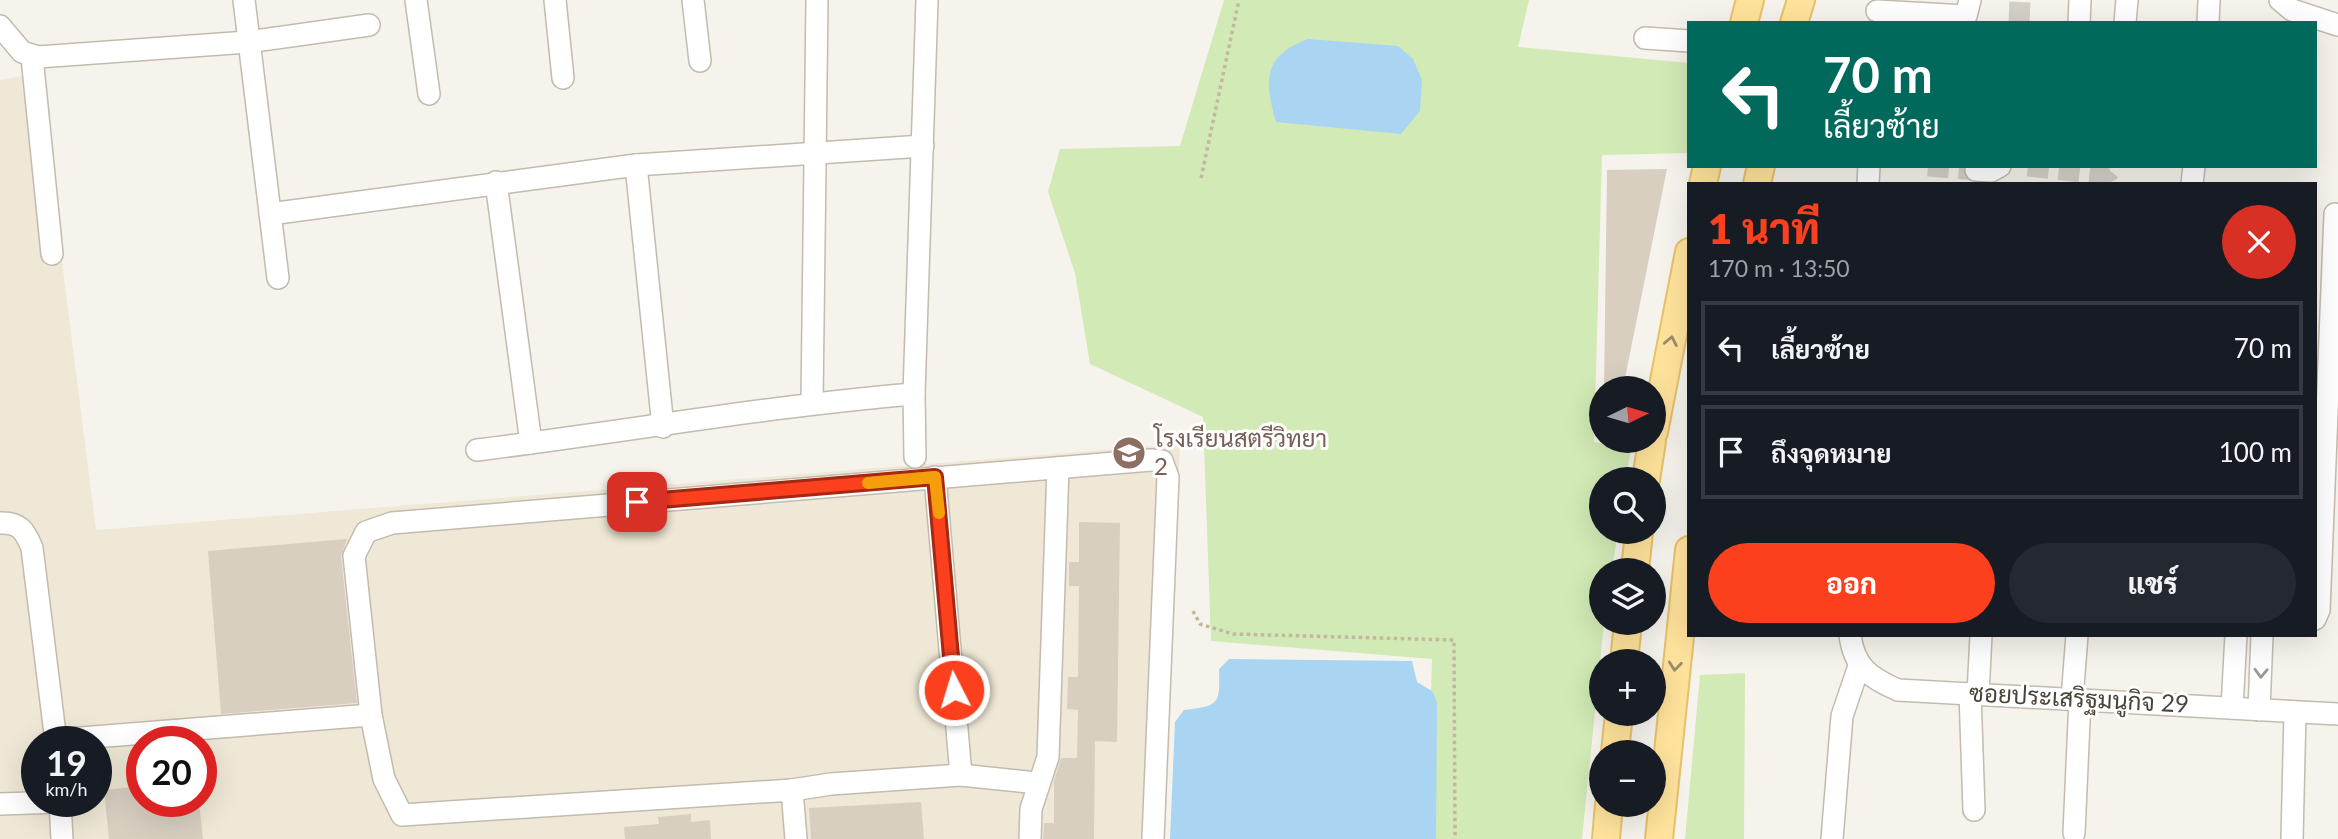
<!DOCTYPE html>
<html lang="th">
<head>
<meta charset="utf-8">
<style>
  body { margin:0; font-family:Lato,Sarabun,sans-serif; background:#242831; color:#f1f3f6; height:100vh; display:flex; flex-direction:column; font-size:26px; white-space:nowrap }
  * { box-sizing:border-box; margin:0 }
  p { font-size:23px; color:#9ea1a6 }
  .icon { flex:none; width:38px; height:38px; fill:none; stroke:currentColor; stroke-width:2; stroke-linecap:round; stroke-linejoin:round }
  .map { position:relative; flex:1; overflow:hidden }
  .details { position:absolute; left:1687px; top:182px; width:630px; height:455px; display:flex; flex-direction:column; background:#171b24; border-radius:0px; box-shadow:0 7px 28px #0002 }
  .details>* { flex:none }
  .banner { position:absolute; left:1687px; top:21px; width:630px; height:147px; border-radius:0px; box-shadow:0 7px 28px #0002; background:#00695c; color:#fff; overflow:hidden }
  .needle { width:46px; rotate:85deg }
  .controls { position:absolute; left:1589px; top:376px; display:grid; gap:14px }
  .controls a { display:grid; place-items:center; width:77px; height:77px; border-radius:50%; background:#171b24; box-shadow:0 7px 28px #0002; font-size:35px }
  .speed { position:absolute; left:21px; top:726px; display:flex; gap:14px; font-size:35px; font-weight:700; text-align:center }
  .speed>* { display:grid; place-content:center; width:91px; height:91px; border-radius:50%; background:#171b24; box-shadow:0 7px 28px #0002; line-height:1 }
  .speed small { font-size:18px; font-weight:400 }
  .speed .limit { border:10px solid #d22; background:#fff; color:#111 }
  .pin { position:absolute; display:grid; place-items:center; width:60px; height:60px; color:#fff; margin:-30px; border-radius:14px; box-shadow:0 4px 10px #0006 }
  .me { position:absolute; width:77px; margin:-38px; rotate:355deg; stroke-linejoin:round; filter:drop-shadow(0 0 5px #0008) }
  .turn { display:flex; align-items:center; gap:24px; height:147px; padding:0 21px; font-size:32px }
  .turn .icon { width:91px; height:91px; stroke-width:2.5 }
  .turn b { display:block; font-size:49px; line-height:60px }
  .round { display:grid; place-items:center; flex:none; width:74px; height:74px; border-radius:37px; background:#242831 }
  .head { display:flex; align-items:center; justify-content:space-between; height:119px; padding:0 21px }
  h1 { font-size:42px; font-weight:800; line-height:52px; color:#fc3f1d }
  .cta { display:flex; gap:14px; margin-top:auto; padding:14px 21px }
  .cta a { flex:1; height:80px; border-radius:42px; background:#fc3f1d; color:#fff; font-size:28px; font-weight:800; line-height:80px; text-align:center }
  .cta a+a { background:#242831; color:#f1f3f6 }
  ul { padding:0; list-style:none }
  li { display:flex; align-items:center; gap:21px; height:94px; margin:0 14px 10px; padding:0 7px; border:4px solid #363941; border-radius:0px }
  li div { flex:1 }
  li b { display:block; font-size:26px }
  li em { font-style:normal }
  .map>svg:first-child { display:block }
  .education { fill:#efe8d6; fill-rule:evenodd }
  .green { fill:#d2eab5 }
  .water { fill:#a9d4f2 }
  .building { fill:#d8cfc1 }
  .lines { fill:none; stroke-linecap:round; stroke-linejoin:round }
  .minor-tunnel { stroke:#d4d0c8; stroke-width:21; stroke-dasharray:21 10; stroke-linecap:butt }
  .minor-casing { stroke:#c2bbae; stroke-width:24 }
  .major-casing { stroke:#e6c16a; stroke-width:30 }
  .path { stroke:#c4b79f; stroke-width:3.5; stroke-dasharray:3.5 3.5; stroke-linecap:butt }
  .minor { stroke:#fff; stroke-width:21 }
  .major { stroke:#ffe39c; stroke-width:26 }
  .oneway { stroke:#9c8c66 }
  .oneway2 { stroke:#9c9892 }
  .route-casing { stroke:#a42913; stroke-width:18 }
  .route { stroke:#fc3f1d; stroke-width:12 }
  .slow { stroke:#f59e0b; stroke-width:12 }
  .labels { text-anchor:middle; stroke-width:6; stroke-linejoin:round; paint-order:stroke }
  .education-label { font-size:24px; fill:#785e54; stroke:#fff; text-anchor:start }
  .street-label { font-size:24px; fill:#4b4439; stroke:#fff }
</style>
</head>
<body>
<div class="map">
<svg width="2338" height="839" viewBox="0 0 2338 839">
  <rect width="100%" height="100%" fill="#f6f3ec"/>
  <path class="education" d="M38,73L96,530L1180,444L1164,839H0V80ZM37,742H96V802H37ZM142,742H201V802H142Z"/>
  <g class="green">
    <polygon points="1224,0 1529,0 1518,47 1689,63 1689,153 1602,155 1594,442 1631,448 1626,479 1601,480 1601,532 1618,532 1612,570 1601,570 1601,623 1604,623 1582,839 1427,839 1432,659 1211,641 1203,417 1090,364 1075,273 1048,192 1060,149 1180,146"/>
    <polygon points="1745,673 1744,839 1685,839 1700,675"/>
  </g>
  <g class="water">
    <path d="M1308,39L1398,46L1413,59L1422,80L1420,111L1401,134L1276,122C1264,80 1263,56 1308,39Z"/>
    <path d="M1229,659L1412,661L1417,682L1432,691L1437,702L1436,839H1170L1175,722L1184,710C1220,706 1220,704 1219,669Z"/>
  </g>
  <g class="building">
    <polygon points="1667,169 1623,388 1604,388 1607,170"/>
    <polygon points="1079,522 1120,523 1117,742 1095,741 1094,839 1043,839 1044,823 1054,823 1054,781 1061,758 1077,758 1078,710 1067,709 1068,677 1078,677 1079,586 1069,586 1069,562 1079,562"/>
    <polygon points="347,539 341,557 357,703 221,714 208,551"/>
    <polygon points="142,786 142,802 199,802 203,839 109,839 104,790"/>
    <polygon points="921,802 924,839 811,839 809,808"/>
    <polygon points="691,814 691,822 710,820 711,839 625,839 624,827 659,824 658,817"/>
  </g>
  <g class="lines">
    <g class="minor-tunnel">
      <polyline points="2019,23 2020,0"/>
      <polyline points="1928,166 1976,170"/>
      <polyline points="2028,166 2099,174 2110,171 2114,166"/>
    </g>
    <defs>
      <g id="minor">
        <polyline points="244,0 278,278"/>
        <polyline points="416,0 429,94"/>
        <polyline points="555,0 563,78"/>
        <polyline points="693,0 700,61"/>
        <polyline points="2280,0 2292,10 2338,25"/>
        <polyline points="1877,11 1966,16 1970,0"/>
        <polyline points="2079,23 2080,0"/>
        <polyline points="2125,23 2127,0"/>
        <polyline points="2208,23 2209,0"/>
        <polyline points="0,26 22,52 38,57 248,42 369,25"/>
        <polyline points="1645,38 1689,41"/>
        <polyline points="32,57 52,254"/>
        <polyline points="636,165 663,427"/>
        <polyline points="1976,170 1991,171 2000,166"/>
        <polyline points="496,182 531,443"/>
        <polyline points="1868,184 1869,166"/>
        <polyline points="2192,184 2194,166"/>
        <polyline points="270,214 636,165 923,146"/>
        <polyline points="812,403 817,0"/>
        <path d="M477,450C623,432 768,406 914,394"/>
        <polyline points="915,457 914,394 927,0"/>
        <polyline points="935,477 961,775 1037,783"/>
        <path d="M0,523C20,522 25,531 32,548L56,742"/>
        <polyline points="2315,619 2319,610 2335,214"/>
        <path d="M1850,635C1854,667 1870,678 1898,690L2338,714"/>
        <polyline points="1970,693 1974,810"/>
        <polyline points="1978,694 1981,635"/>
        <polyline points="2072,699 2077,635"/>
        <polyline points="2232,708 2236,635"/>
        <polyline points="2259,710 2262,635"/>
        <polyline points="56,740 371,715"/>
        <polyline points="792,790 831,784 961,775"/>
        <polyline points="60,802 62,839"/>
        <polyline points="0,804 60,802"/>
        <polyline points="2074,833 2080,699"/>
        <polyline points="796,839 792,790 402,815 384,779 371,715 354,556 366,532 392,523 1151,460 1162,461 1168,477 1153,839"/>
        <polyline points="1030,839 1031,809 1048,757 1058,468"/>
        <polyline points="1832,839 1842,716 1859,666"/>
        <polyline points="2292,839 2295,712"/>
      </g>
      <g id="major">
        <polyline points="1744,23 1750,0"/>
        <polyline points="1794,23 1801,0"/>
        <polyline points="1703,184 1707,166"/>
        <polyline points="1757,184 1761,166"/>
        <polyline points="1654,432 1689,252"/>
        <polyline points="1646,480 1652,441"/>
        <polyline points="1635,570 1639,532"/>
        <polyline points="1624,662 1628,623"/>
        <polyline points="1615,752 1619,714"/>
        <polyline points="1606,839 1609,805"/>
        <polyline points="1659,839 1689,550"/>
      </g>
    </defs>
    <use href="#minor" class="minor-casing"/>
    <use href="#major" class="major-casing"/>
    <g class="path">
      <polyline points="1201,178 1239,0"/>
      <polyline points="1193,611 1200,624 1233,634 1454,640 1455,839"/>
    </g>
    <use href="#minor" class="minor"/>
    <use href="#major" class="major"/>
  </g>
  <defs><path id="oneway-chevron" d="M-2-3.5L2.5 0L-2 3.5" fill="none" stroke-width="1.6" stroke-linecap="round" stroke-linejoin="round" transform="scale(1.75)"/></defs>
  <g class="oneway">
    <use href="#oneway-chevron" transform="translate(1671 341) rotate(-79)"/>
    <use href="#oneway-chevron" transform="translate(1675 666) rotate(96)"/>
  </g>
  <use class="oneway2" href="#oneway-chevron" transform="translate(2261 673) rotate(92)"/>
  <g class="lines">
    <defs>
      <polyline id="route" points="637,502 935,477 954,690"/>
    </defs>
    <use href="#route" class="route-casing"/>
    <use href="#route" class="route"/>
    <polyline class="slow" points="868,483 935,477 939,513"/>
  </g>
  <defs>
    <symbol id="school-disc" viewBox="-11 -11 22 22"><circle r="9.5" fill="#8d6e63" stroke="#fff"/><path d="M0-5L7-2L0 1L-7-2ZM-4 1L0 2.5L4 1V4Q0 6-4 4Z" fill="#fff"/></symbol>
  </defs>
  <g fill-rule="evenodd">
    <use href="#school-disc" x="1110" y="434" width="38" height="38"/>
  </g>
  <g class="labels">
    <g class="education-label">
      <text x="1154" y="447">โรงเรียนสตรีวิทยา<tspan x="1154" dy="28">2</tspan></text>
    </g>
    <g class="street-label">
      <text transform="translate(2079 699) rotate(3)" y="8">ซอยประเสริฐมนูกิจ 29</text>
    </g>
  </g>
</svg>
<div class="controls">
<a><svg class="needle" viewBox="-14 -14 28 28"><path d="M0-13l5 13h-10z" fill="#e53935"/><path d="M0 13l5-13h-10z" fill="#9ea1a6"/></svg></a>
<a><svg class="icon" aria-label="search" viewBox="0 0 24 24"><circle cx="10" cy="10" r="6"/><path d="M15 15l6 6"/></svg></a>
<a><svg class="icon" aria-label="layers" viewBox="0 0 24 24"><path d="M12 4l9 5-9 5-9-5zM3 14l9 5 9-5"/></svg></a>
<a>+</a>
<a>−</a>
</div>
<div class="speed"><div>19<small>km/h</small></div><div class="limit">20</div></div>
<div class="pin" style="left:637px;top:502px;background:#d93025"><svg class="icon" aria-label="arrive" viewBox="0 0 24 24"><path d="M6 21V4h12l-3 4 3 4H6"/></svg></div>
<svg class="me" style="left:954px;top:690px" viewBox="-20 -20 40 40"><circle r="17" fill="#fc3f1d" stroke="#fff" stroke-width="3"/><path d="M0-11L8 9 0 5-8 9z" fill="#fff"/></svg>
<div class="banner">
<div class="turn"><svg class="icon" aria-label="left" viewBox="0 0 24 24"><path d="M17 20v-9H6M10 6l-5 5 5 5"/></svg><div><b>70 m</b>เลี้ยวซ้าย</div></div>
</div>
<section class="details">
<div class="head"><div><h1>1 นาที</h1><p>170 m · 13:50</p></div><a class="round" style="background:#d93025;color:#fff"><svg class="icon" aria-label="close" viewBox="0 0 24 24"><path d="M6 6l12 12M18 6L6 18"/></svg></a></div>
<ul>
<li><svg class="icon" aria-label="left" viewBox="0 0 24 24"><path d="M17 20v-9H6M10 6l-5 5 5 5"/></svg><div><b>เลี้ยวซ้าย</b></div><em>70 m</em></li>
<li><svg class="icon" aria-label="arrive" viewBox="0 0 24 24"><path d="M6 21V4h12l-3 4 3 4H6"/></svg><div><b>ถึงจุดหมาย</b></div><em>100 m</em></li>
</ul>
<div class="cta"><a>ออก</a><a>แชร์</a></div>
</section>
</div>
</body>
</html>
